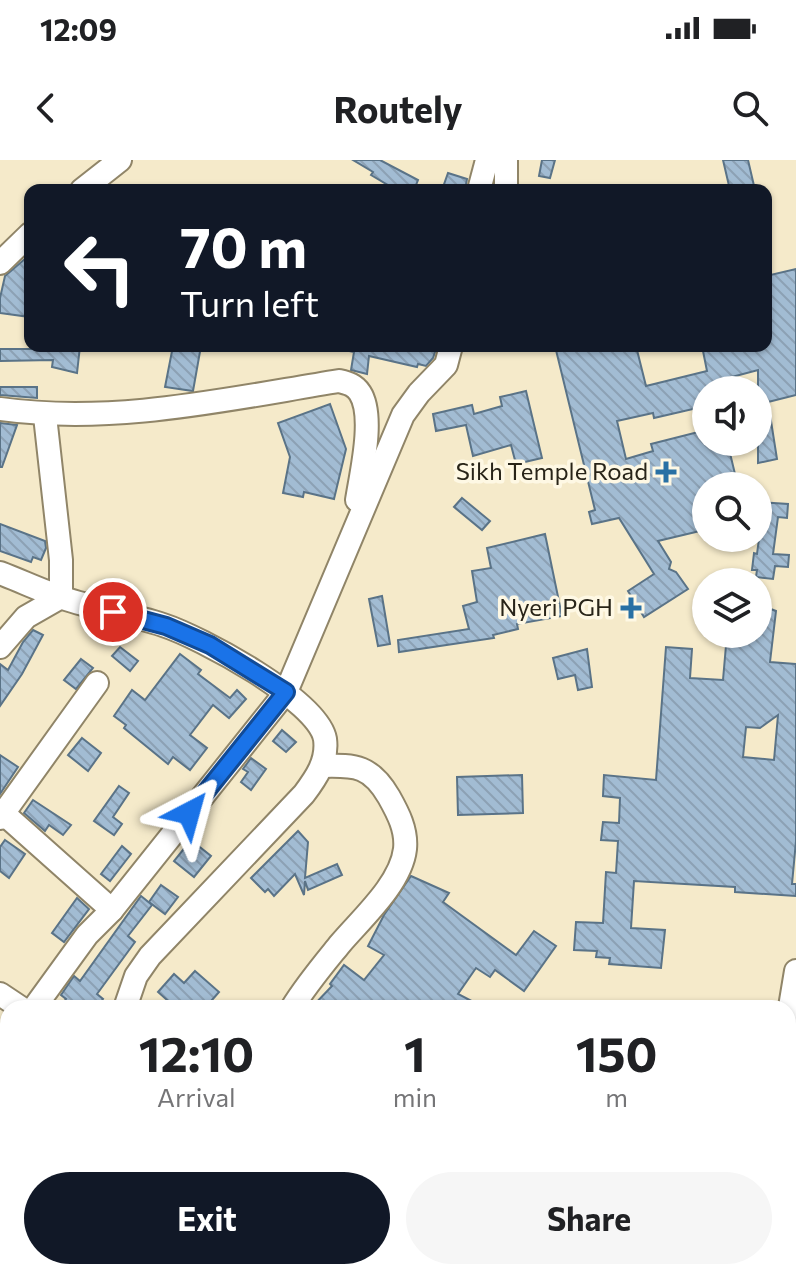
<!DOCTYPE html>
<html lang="en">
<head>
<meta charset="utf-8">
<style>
  body { margin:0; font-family:Commissioner,sans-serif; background:#f6f6f6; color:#202124; height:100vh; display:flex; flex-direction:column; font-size:30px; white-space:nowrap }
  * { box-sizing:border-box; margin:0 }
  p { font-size:26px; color:#757577 }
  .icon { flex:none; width:44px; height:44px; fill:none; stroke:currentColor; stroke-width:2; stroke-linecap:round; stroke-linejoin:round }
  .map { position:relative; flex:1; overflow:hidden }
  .side { position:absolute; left:0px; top:840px; width:796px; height:280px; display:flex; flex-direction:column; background:#fff; border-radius:24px 24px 0 0; box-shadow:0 2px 6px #0004 }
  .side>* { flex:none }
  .banner { position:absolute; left:24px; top:24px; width:748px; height:168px; border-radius:16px; box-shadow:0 2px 6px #0004; background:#111827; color:#fff; overflow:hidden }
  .buttons { position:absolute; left:692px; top:216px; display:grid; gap:16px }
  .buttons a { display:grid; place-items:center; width:80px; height:80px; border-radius:50%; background:#fff; box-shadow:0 2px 6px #0004; font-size:40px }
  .pin { position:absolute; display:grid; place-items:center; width:68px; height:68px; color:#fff; margin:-34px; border:4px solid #fff; border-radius:50%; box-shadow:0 2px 8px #0007 }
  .me { position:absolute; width:88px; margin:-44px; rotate:39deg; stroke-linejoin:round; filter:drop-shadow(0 0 6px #0008) }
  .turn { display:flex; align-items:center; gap:28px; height:168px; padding:0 24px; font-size:36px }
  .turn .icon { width:104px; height:104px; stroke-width:2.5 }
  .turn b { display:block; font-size:56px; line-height:68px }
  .eta { display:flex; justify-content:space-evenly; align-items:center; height:136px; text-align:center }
  .eta b { font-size:48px; font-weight:700; line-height:56px }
  .primary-button { display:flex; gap:16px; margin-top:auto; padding:16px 24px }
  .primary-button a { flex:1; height:92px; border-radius:48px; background:#111827; color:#fff; font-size:32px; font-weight:700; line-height:92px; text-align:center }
  .primary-button a+a { background:#f6f6f6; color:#202124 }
  .status { display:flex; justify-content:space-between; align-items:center; height:56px; padding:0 40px; background:#fff; direction:ltr }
  .status svg { height:22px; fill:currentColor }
  header { display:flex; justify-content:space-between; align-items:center; height:104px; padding:0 24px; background:#fff; font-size:36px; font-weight:700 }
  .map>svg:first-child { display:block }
  .building { fill:url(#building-back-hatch); stroke:#5a7387; stroke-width:2; fill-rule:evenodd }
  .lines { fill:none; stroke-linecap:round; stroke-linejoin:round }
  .minor-casing { stroke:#908568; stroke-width:26 }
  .minor { stroke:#fff; stroke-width:22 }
  .route-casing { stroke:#114b97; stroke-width:20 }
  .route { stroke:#1a73e8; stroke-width:14 }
  .poi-dot { fill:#2870a4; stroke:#fef8e4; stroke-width:3 }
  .labels { text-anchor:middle; stroke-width:7; stroke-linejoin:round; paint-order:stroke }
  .poi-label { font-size:24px; fill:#282418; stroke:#fef8e4; text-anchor:end }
</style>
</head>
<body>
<div class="status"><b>12:09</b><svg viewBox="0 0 49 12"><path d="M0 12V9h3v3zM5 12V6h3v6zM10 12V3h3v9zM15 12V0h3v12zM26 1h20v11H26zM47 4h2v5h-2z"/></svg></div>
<header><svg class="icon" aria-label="back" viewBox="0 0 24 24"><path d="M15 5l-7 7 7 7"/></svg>Routely<svg class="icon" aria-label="search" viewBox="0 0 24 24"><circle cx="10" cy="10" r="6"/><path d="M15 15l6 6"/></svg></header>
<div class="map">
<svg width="796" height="1120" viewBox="0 0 796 1120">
  <defs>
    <pattern id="building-back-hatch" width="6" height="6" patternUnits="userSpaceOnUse" patternTransform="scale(2)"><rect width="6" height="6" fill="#a2bcd3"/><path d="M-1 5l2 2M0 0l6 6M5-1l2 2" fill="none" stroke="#8ca1b4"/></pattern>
  </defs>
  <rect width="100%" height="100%" fill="#f5eaca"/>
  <g class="building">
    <polygon points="353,0 380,0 418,20 414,30 403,30 388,25 371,15 373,12"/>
    <polygon points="542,0 555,0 550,18 539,16"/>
    <polygon points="723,0 748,0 755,30 730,30"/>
    <polygon points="448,13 467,19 465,30 442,30"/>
    <polygon points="26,98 30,101 30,157 0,153 0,138 5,116"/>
    <polygon points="796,109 796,235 768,242 777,299 758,303 758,210 728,218 731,230 706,230 706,246 654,258 653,253 617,261 626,299 653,291 651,284 706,270 706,282 720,282 722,291 729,289 735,314 732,315 734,326 706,326 706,364 699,366 700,371 658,381 671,402 669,409 676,412 688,429 644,457 628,431 654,414 619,358 592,364 589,352 595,350 555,186 636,186 646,226 707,211 702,186 766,186 766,116"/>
    <polygon points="40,186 80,186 77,213 52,207 53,200 0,201 0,189 39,189"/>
    <polygon points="173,186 201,186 193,231 165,227"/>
    <polygon points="350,186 437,186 433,198 426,206 418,204 417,207 369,196 367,214 351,210 354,192 349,191"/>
    <polygon points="0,227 37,227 37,238 0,235"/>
    <polygon points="526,231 542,298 516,304 511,285 473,296 466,265 436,271 433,254 472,245 474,254 502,246 500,237"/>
    <polygon points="330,244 346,289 334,339 304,332 303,337 283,333 290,297 278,263"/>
    <polygon points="0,263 17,265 2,307 0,307"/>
    <polygon points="462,338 490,361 482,370 454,347"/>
    <polygon points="758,342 788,344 787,358 778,357 773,394 789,395 788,407 775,406 773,419 756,417 757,410 752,410 754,393 757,394 762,356 758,356"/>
    <polygon points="0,364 45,381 46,388 41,400 33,397 31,402 0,391"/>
    <polygon points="545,374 562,456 517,464 518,469 493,475 494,478 399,492 398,480 469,469 463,446 477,442 472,411 491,408 487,388"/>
    <polygon points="382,436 390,484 378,486 369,439"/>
    <path d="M758,444L776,451L770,502L796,504V681L792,724H796V736L735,732V727L634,721L631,768L665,770L661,808L609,804L610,798L596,797L597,791L574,790L576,762L603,763L606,712L616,713L618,681L601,680L603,662L619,663L620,638L603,636L604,615L656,620L666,487L692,489L690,518L723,520L727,474H758ZM778,555L774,600L743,597L746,567L760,568Z"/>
    <polygon points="33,470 43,475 22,514 0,546 0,504 8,510 23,482"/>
    <polygon points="120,487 138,501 130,511 112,496"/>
    <polygon points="587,489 592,527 578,530 575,515 558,519 553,498"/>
    <polygon points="180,494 201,510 198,514 230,538 237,530 246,539 229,558 213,545 190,575 207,588 190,610 173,597 168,604 124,568 126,565 114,556 132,530 145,540"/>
    <polygon points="81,499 93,508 76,529 64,520"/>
    <polygon points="282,570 296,582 286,592 273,581"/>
    <polygon points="82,578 101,593 88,611 68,595"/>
    <polygon points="0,595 18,607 0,634"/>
    <polygon points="251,598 266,609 251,630 241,622 248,612 243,609"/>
    <polygon points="522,615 523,653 458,655 457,617"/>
    <polygon points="119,626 129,633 113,657 122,664 114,675 94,661"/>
    <polygon points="33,640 71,665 63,675 49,665 45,671 24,653"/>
    <polygon points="298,671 308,682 305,718 337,704 342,715 308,730 305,721 304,735 295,714 274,736 268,729 265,732 251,718"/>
    <polygon points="5,680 25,694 9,718 0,711 0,687"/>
    <polygon points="191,680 211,696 194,717 174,701"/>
    <polygon points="122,686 131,694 110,721 101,714"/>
    <polygon points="411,716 449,733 443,742 516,795 534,771 556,786 524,831 495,810 490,817 476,808 458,834 485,848 311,848 332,826 330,824 344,805 364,820 384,795 368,786 384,755"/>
    <polygon points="161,725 178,737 165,754 149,742"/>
    <polygon points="141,736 152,745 128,776 135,782 97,834 103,839 96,848 59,848 66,839 61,835 74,816 80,821"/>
    <polygon points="77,738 89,749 64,782 52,773"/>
    <polygon points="195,811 219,832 205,848 176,848 158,832 174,814 184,823"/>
  </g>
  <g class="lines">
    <defs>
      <g id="minor">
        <polyline points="506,0 506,30"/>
        <polyline points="82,30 120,0"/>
        <polyline points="479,30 487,0"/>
        <polyline points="0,103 30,74"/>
        <path d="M0,249C114,265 227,239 339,221C348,223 355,225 360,233C375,256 361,314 357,340"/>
        <path d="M0,413C21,421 42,431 63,438C95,449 130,454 163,465C200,477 318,540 325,579C328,601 316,618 304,634L150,796L136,816L125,848"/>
        <polyline points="0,487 26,457 61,437 61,400 45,256"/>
        <polyline points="3,653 112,750"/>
        <polyline points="0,658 97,523"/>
        <polyline points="0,834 21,848"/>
        <polyline points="34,848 87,775 112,750 286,532 403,255 419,233 446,205 451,186"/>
        <path d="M292,848C306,825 323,805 340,784C361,759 401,724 405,689C407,670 398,653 389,637C371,606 356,605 323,606"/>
        <polyline points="788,859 796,811"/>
        <polyline points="788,1049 796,1055"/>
        <polyline points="0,1054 8,1061"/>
        <polyline points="50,1112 52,1120"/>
        <polyline points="462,1112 471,1120"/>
        <polyline points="0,1113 8,1104"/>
        <polyline points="109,1120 126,1116 143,1120"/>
        <polyline points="713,1120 719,1112"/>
      </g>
    </defs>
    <use href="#minor" class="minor-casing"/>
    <use href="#minor" class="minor"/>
  </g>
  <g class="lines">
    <defs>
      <polyline id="route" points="113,452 166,466 210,485 286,532 189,653"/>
    </defs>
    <use href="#route" class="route-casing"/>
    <use href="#route" class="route"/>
  </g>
  <g class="poi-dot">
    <path d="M662 300h8v8h8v8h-8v8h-8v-8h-8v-8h8z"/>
    <path d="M627 436h8v8h8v8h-8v8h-8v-8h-8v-8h8z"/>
  </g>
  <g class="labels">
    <g class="poi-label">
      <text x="648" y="320">Sikh Temple Road</text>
      <text x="613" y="456">Nyeri PGH</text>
    </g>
  </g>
</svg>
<div class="buttons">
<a><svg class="icon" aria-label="sound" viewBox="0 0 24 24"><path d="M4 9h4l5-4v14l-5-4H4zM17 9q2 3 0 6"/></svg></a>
<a><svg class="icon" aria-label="search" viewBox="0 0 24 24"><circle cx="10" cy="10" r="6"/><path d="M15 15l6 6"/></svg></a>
<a><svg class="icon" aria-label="layers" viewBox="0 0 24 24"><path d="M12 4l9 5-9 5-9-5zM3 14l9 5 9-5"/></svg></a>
</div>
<div class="pin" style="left:113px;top:452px;background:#d93025"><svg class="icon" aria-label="arrive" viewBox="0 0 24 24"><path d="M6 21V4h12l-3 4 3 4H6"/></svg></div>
<svg class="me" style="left:189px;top:653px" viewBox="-20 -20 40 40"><path d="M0-17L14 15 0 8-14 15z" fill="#1a73e8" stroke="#fff" stroke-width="4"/></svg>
<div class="banner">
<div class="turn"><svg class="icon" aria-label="left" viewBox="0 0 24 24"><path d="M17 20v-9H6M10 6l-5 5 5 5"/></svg><div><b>70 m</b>Turn left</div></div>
</div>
<section class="side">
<div class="eta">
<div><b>12:10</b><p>Arrival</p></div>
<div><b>1</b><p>min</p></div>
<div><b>150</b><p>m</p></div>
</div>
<div class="primary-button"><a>Exit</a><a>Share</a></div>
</section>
</div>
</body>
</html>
